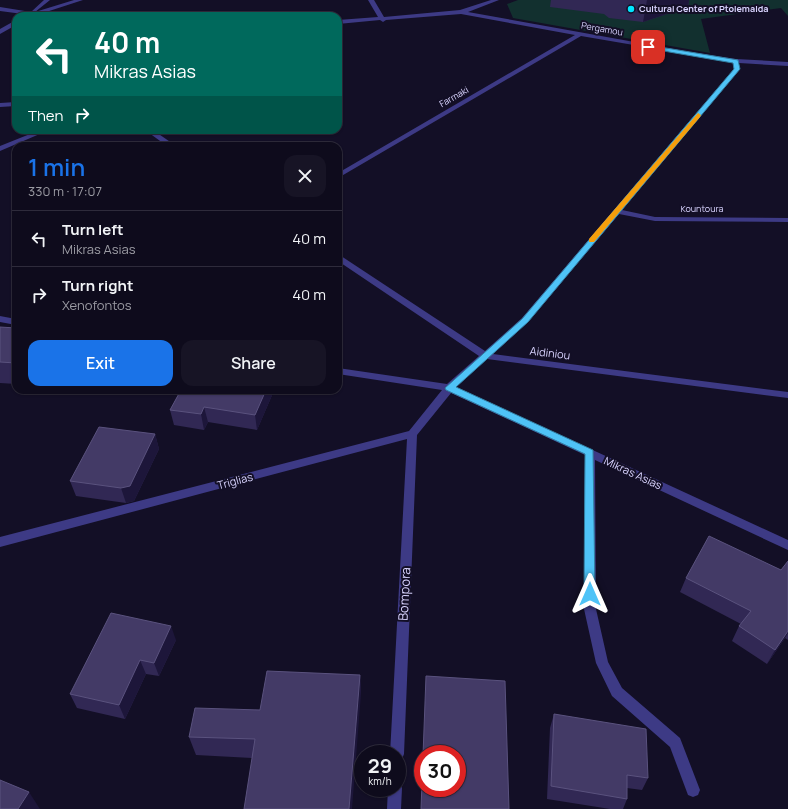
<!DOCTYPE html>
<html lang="en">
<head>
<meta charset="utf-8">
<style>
  body { margin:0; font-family:Manrope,sans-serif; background:#171425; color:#f1f3f6; height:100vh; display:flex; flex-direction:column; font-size:15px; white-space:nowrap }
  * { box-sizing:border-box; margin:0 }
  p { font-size:13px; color:#9b9ba3 }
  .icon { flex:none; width:22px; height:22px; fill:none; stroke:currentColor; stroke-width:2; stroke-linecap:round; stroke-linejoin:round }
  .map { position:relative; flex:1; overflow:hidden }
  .drawer { position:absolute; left:12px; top:142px; width:330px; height:252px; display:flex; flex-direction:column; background:#0e0b1c; border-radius:12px; box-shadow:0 1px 3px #0004,0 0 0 1px #2e2b3b }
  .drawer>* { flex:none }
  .top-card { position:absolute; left:12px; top:12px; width:330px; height:122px; border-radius:12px; box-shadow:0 1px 3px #0004,0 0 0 1px #2e2b3b; background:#00695c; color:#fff; overflow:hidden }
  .speed { position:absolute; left:354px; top:745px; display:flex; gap:8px; font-size:20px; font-weight:700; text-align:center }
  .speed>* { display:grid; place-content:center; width:52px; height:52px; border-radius:50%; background:#0e0b1c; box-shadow:0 1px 3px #0004,0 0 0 1px #2e2b3b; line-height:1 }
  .speed small { font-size:10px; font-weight:400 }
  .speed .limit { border:6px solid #d22; background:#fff; color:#111 }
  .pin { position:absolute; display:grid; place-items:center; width:34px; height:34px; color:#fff; margin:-17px; border-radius:8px; box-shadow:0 2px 6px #0006 }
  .me { position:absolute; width:44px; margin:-22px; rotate:0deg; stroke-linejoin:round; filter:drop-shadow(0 0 3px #0008) }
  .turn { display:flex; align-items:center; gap:14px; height:84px; padding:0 16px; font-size:18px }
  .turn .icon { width:52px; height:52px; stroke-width:2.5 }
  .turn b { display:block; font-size:28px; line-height:34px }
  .then { display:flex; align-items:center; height:38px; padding:0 16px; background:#0003; gap:8px; font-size:15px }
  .round { display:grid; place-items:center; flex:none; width:42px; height:42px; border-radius:12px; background:#171425 }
  .head { display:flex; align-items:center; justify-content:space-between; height:68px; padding:0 16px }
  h1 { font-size:24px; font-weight:600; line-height:30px; color:#1a73e8 }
  .button { display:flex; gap:8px; margin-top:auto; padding:8px 16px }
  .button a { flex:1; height:46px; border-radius:12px; background:#1a73e8; color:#fff; font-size:16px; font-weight:600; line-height:46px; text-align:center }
  .button a+a { background:#171425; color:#f1f3f6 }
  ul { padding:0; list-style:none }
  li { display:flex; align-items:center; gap:12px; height:56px; padding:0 16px; border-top:1px solid #2e2b3b }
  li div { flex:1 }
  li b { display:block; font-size:15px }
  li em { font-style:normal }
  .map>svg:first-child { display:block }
  .green { fill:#12302f }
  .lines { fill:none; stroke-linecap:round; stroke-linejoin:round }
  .minor { fill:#3d3a85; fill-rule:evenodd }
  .wall { fill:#312854 }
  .shaded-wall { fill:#1d163a }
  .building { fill:#433a66; stroke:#5a527e; fill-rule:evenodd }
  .route { fill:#4fc3f7; stroke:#337fa1 }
  .slow { fill:#f59e0b }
  .poi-dot { fill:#00e5ff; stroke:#130f26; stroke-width:1.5 }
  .labels { text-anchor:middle; stroke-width:4; stroke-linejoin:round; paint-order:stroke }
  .far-poi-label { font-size:9px; font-weight:bold; fill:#d9d4ff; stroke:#130f26; text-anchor:start }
  .far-street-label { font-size:9px; fill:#d9d4ff; stroke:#130f26 }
  .street-label { font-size:11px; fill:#d9d4ff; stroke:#130f26 }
  .near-street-label { font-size:13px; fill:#d9d4ff; stroke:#130f26 }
</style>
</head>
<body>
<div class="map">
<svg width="788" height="809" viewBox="0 0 788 809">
  <rect width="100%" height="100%" fill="#130f26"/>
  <polygon class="green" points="518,0 788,0 788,16 781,8 701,19 710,53 513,18 507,4"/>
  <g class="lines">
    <g class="minor">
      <polygon points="44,0 50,0 35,12 74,0 83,0 43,13 53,16 38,16 0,11 0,7 31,12"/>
      <polygon points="368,0 374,0 384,17 460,10 491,0 499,0 468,12 690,52 736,59 788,62 788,66 739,63 739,70 622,210 655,217 788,218 788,222 655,221 619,214 528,322 493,354 788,392 788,398 487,359 456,387 788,540 788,550 595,460 596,609 608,662 622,688 680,738 700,790 698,795 693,797 688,795 670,747 612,696 596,663 584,609 585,455 451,393 417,435 404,754 402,759 397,761 397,754 390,754 407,439 0,547 0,537 409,431 442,390 338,374 338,368 447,384 479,356 338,261 338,254 485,351 522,318 734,69 733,62 581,36 338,178 338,173 575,35 461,14 386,20 383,22 380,20 338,24 338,20 378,17"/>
      <polygon points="16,20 16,25 0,34 0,29"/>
      <polygon points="16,102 16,106 0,107 0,103"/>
      <polygon points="40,130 49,130 0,151 0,146"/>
      <polygon points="145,130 153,130 176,146 167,146"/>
      <polygon points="0,316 16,319 16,325 0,322"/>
      <polygon points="397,782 400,783 402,788 401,809 387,809 388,788 397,788"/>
    </g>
  </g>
  <g class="wall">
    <polygon points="551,0 689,0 688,7 643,22 609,18 604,14 550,7"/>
    <polygon points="0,327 16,328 16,384 0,383"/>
    <polygon points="181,390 273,390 273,393 257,430 208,422 204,430 174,425 170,410"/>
    <polygon points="155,434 159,449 134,501 126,503 76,496 70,481"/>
    <polygon points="788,561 788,640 785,638 767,664 732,641 739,626 741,624 680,592 686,578 781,570"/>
    <polygon points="176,640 159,676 146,674 125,719 77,708 70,694"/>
    <polygon points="360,675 361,694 252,758 196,755 189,737"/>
    <polygon points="554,714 648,778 642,790 627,788 627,799 623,809 610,809 547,799 550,728"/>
  </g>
  <g class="shaded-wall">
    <polygon points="647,0 689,0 688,7 643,22"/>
    <polygon points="266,390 273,390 273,393 257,430 255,415"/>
    <polygon points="204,407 208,422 204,430 201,414"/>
    <polygon points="155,434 159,449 134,501 126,503 121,488"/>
    <polygon points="171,626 176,640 159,676 154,663"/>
    <polygon points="788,631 788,633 785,638 767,664 775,650"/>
    <polygon points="140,660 146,674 125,719 119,705"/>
    <polygon points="360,675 361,694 352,809 349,809"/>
    <polygon points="29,792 40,809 18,809"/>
  </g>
  <g class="building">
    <polygon points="0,327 16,328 16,333 13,338 16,338 16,363 0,362"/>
    <polygon points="181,390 266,390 255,415 204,407 201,414 170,410"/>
    <polygon points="99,427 155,434 130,486 121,488 70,481"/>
    <polygon points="709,536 781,570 788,561 788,631 775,650 739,626 751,611 686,578"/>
    <polygon points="111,613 171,626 154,663 140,660 119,705 70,694"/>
    <polygon points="267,671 360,675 349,809 244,809 255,739 189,737 195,708 260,710"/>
    <path d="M426,676L505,681L509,809H421ZM423,754H457V788H423Z"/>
    <polygon points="554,714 646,729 648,778 627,775 627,799 551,786"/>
    <polygon points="0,780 29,792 18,809 0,809"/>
  </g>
  <polygon class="route" points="648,45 738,60 740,69 528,322 456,387 593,450 595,594 594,597 586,597 584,594 585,454 446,390 445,388 522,319 734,69 733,63 646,48"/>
  <polygon class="slow" points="698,113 701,115 700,117 594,242 589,242 589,239"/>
  <circle class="poi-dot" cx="631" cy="9" r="4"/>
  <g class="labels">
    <g class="far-poi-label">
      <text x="639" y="12">Cultural Center of Ptolemaida</text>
    </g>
    <g class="far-street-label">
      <text transform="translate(602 29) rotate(10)" y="3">Pergamou</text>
      <text transform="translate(454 97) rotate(-30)" y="3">Farmaki</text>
      <text x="702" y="212">Kountoura</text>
    </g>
    <g class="street-label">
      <text transform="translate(550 353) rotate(7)" y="4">Aidiniou</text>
      <text transform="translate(633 473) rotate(25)" y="4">Mikras Asias</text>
      <text transform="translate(235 481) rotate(-15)" y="4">Triglias</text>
    </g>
    <g class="near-street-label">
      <text transform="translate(404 594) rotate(-87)" y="5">Bompora</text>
    </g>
  </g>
</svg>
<div class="speed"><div>29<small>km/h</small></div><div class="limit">30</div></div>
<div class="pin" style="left:648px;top:47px;background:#d93025"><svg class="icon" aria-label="arrive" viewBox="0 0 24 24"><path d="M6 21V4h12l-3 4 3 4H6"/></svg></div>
<svg class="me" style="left:590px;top:594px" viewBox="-20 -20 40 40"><path d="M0-17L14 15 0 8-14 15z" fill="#4fc3f7" stroke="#fff" stroke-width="4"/></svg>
<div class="top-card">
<div class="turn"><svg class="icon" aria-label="left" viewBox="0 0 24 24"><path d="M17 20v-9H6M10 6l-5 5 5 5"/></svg><div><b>40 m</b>Mikras Asias</div></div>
<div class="then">Then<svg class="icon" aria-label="right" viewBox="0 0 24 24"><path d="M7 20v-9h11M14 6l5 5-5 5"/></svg></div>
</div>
<section class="drawer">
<div class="head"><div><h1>1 min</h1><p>330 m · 17:07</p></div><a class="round"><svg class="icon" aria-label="close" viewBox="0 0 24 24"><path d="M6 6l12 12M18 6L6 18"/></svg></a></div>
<ul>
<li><svg class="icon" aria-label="left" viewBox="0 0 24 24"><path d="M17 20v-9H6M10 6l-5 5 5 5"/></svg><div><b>Turn left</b><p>Mikras Asias</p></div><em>40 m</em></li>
<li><svg class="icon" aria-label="right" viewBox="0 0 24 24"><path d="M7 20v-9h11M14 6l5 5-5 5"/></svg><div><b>Turn right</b><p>Xenofontos</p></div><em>40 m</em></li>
</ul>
<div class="button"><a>Exit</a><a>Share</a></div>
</section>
</div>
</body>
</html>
